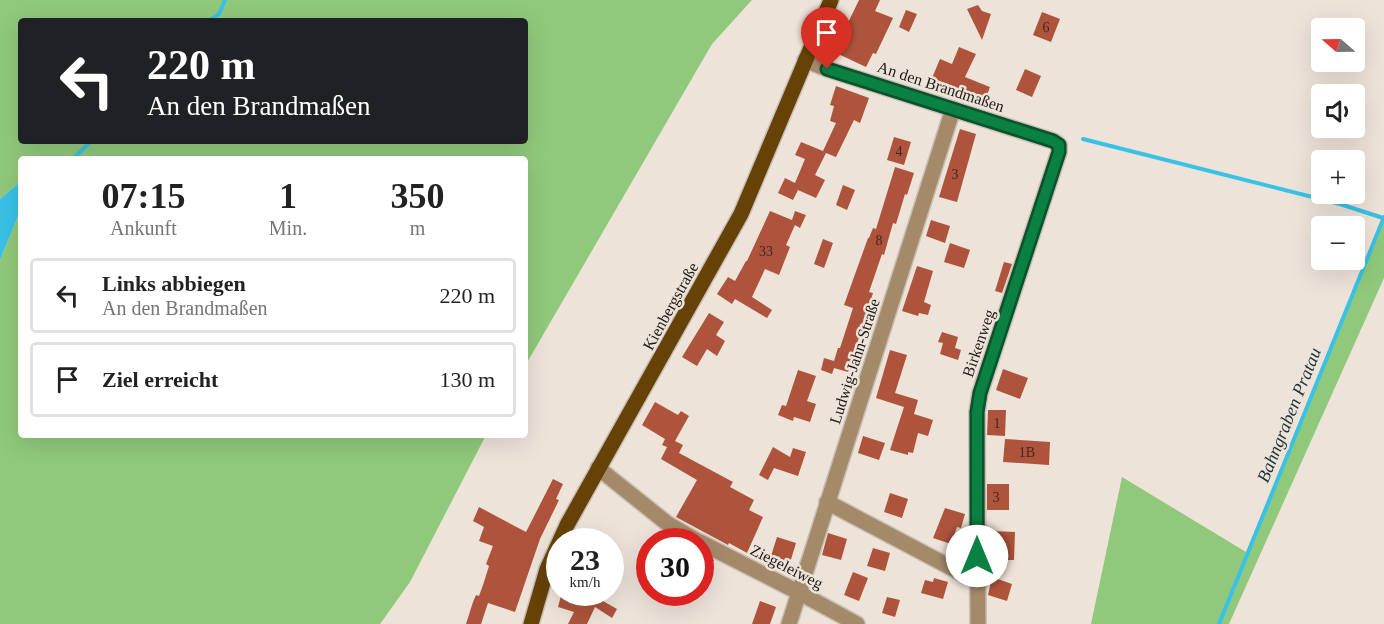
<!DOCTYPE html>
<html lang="de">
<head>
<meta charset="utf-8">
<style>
  body { margin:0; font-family:Georgia,serif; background:#f2f2f2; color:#222; height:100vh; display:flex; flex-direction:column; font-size:22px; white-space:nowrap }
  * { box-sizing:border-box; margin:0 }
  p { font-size:20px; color:#767676 }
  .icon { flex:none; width:33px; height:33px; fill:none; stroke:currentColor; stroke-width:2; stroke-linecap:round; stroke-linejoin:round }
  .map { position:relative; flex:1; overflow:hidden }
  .sheet { position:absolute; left:18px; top:156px; width:510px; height:282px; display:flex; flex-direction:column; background:#fff; border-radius:6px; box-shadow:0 6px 24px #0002 }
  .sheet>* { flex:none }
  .banner { position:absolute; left:18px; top:18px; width:510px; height:126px; border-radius:6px; box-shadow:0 6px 24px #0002; background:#202124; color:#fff; overflow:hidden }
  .needle { width:39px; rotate:290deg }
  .tools { position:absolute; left:1311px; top:18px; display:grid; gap:12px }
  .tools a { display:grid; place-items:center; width:54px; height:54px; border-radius:6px; background:#fff; box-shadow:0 6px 24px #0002; font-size:30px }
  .speed { position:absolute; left:546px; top:528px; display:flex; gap:12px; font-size:30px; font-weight:700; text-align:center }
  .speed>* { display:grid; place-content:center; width:78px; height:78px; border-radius:50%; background:#fff; box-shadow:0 6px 24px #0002; line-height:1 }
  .speed small { font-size:15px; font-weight:400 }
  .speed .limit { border:9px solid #d22; background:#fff; color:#111 }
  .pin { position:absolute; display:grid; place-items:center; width:51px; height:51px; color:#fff; margin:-62px -26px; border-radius:50% 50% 50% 0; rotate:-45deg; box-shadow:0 0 6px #0007 }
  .pin .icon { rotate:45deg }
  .me { position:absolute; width:66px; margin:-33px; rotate:0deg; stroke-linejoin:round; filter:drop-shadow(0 0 4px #0008) }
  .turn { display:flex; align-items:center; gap:21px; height:126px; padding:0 30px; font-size:27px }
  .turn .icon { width:78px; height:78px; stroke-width:2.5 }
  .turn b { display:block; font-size:42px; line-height:51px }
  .eta { display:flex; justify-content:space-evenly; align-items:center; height:102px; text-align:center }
  .eta b { font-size:36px; font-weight:700; line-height:42px }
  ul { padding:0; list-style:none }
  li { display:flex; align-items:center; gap:18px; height:75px; margin:0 12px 9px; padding:0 18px; border:3px solid #e0e0e0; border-radius:6px }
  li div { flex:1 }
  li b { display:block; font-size:22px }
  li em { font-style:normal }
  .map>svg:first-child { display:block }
  .green { fill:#90c97b; fill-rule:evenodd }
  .water { fill:#39c2e6 }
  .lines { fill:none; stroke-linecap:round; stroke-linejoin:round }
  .stream { stroke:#39c2e6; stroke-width:4 }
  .building { fill:#ae543c }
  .minor-casing { stroke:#c8bfb6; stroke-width:18 }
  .major-casing { stroke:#c8bfb6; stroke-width:18 }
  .minor { stroke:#a58a6a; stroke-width:15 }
  .major { stroke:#664207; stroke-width:15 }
  .route-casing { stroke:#07532c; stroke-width:15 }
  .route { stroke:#0b8043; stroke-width:10 }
  .labels { text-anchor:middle; stroke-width:5; stroke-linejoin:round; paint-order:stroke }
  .number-label { font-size:14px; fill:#412820 }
  .street-label { font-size:16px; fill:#1d1916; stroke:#eee3d9 }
  .water-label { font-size:18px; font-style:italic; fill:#1d333a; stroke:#eee3d9 }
</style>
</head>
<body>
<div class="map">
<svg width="1384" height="624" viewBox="0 0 1384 624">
  <rect width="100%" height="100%" fill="#eee3d9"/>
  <g class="green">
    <path d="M0,0H752L712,44L525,366V159H21V181L0,199ZM21,21H525V141H21Z"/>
    <polygon points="21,213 21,435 486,435 410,582 380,624 0,624 0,260 18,216"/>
    <polygon points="1384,221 1384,278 1229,624 1091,624 1122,477 1246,552"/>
  </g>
  <polygon class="water" points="21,181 21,213 18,216 0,260 0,199"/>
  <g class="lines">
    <g class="stream">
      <polyline points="209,21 219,14 225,0"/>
      <polyline points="1083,139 1340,204 1383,218"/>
      <polyline points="73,159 91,141"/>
      <polyline points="1219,624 1384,217"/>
    </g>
  </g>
  <g class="building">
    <polygon points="859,0 880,0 875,11 893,18 876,54 873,53 866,67 834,52"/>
    <polygon points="978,5 982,11 991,14 982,40 967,9"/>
    <polygon points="906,10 917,14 909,32 899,27"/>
    <polygon points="1042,12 1060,19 1051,42 1033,35"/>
    <polygon points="959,47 976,54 965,77 990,87 983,106 963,98 966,91 932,78 940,59 952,64"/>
    <polygon points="1025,69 1041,76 1032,97 1016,90"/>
    <polygon points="836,86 869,98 860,123 854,120 836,157 826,153 815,175 825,180 816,198 798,190 793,200 778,193 785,178 795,183 805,159 795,155 801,142 823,151 836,123 830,121 834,106 830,105"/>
    <polygon points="960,129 976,134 957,202 939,197"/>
    <polygon points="894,137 911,142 904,165 887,160"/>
    <polygon points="895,167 914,173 907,195 905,194 896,224 893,223 884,255 882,254 869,292 873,293 848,372 834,368 832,374 821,370 824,358 834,361 838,348 840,348 853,308 844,305 868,238 869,238 873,228 876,229"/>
    <polygon points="843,185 855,190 847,210 836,205"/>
    <polygon points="770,211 792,220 795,211 806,215 800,228 795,225 786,245 790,247 779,275 765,269 752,297 772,310 767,318 735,299 732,304 717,294 728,277 735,281 746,261 747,261"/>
    <polygon points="931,220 950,226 945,243 926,236"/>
    <polygon points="823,239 833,243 824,268 814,264"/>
    <polygon points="950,243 970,250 964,268 944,262"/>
    <polygon points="1004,262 1012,264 1002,293 995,291"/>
    <polygon points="917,266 933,271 924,302 931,305 928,315 919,313 918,316 902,311"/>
    <polygon points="709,313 724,322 716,335 725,341 717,356 707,349 697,366 682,357"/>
    <polygon points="942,332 958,337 955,348 961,350 958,360 940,354 943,343 938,342"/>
    <polygon points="890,350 907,355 895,393 918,400 914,414 933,420 928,436 918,433 913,453 908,452 908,455 890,450 904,407 876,398"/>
    <polygon points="1003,369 1028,378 1020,399 996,390"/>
    <polygon points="798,370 816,376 807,401 816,404 810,422 794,417 793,421 778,415 782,405 786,406"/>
    <polygon points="655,402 678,415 681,411 689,416 675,441 683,445 679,453 733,482 730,487 754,500 749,510 763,517 747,553 729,543 728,545 676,517 697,480 661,459 667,447 662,445 665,439 642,425"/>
    <polygon points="988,410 1006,410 1005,436 987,435"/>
    <polygon points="863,436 885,443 879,460 858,453"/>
    <polygon points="1005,439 1050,442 1049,465 1003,462"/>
    <polygon points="773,447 790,457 793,448 806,452 798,476 774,468 768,480 759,475"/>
    <polygon points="553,479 563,484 556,499 559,500 540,539 515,612 488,603 481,624 466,624 473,602 476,595 479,596 483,585 489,566 486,564 493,546 479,541 484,527 473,521 479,507 526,532"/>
    <rect x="987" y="484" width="22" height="26"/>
    <polygon points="890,493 908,499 902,518 884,512"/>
    <polygon points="945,508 965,514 961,528 957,527 951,544 933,538"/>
    <polygon points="990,531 1015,532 1014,560 989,560 987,543 990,543"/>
    <polygon points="828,533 847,539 841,560 822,555"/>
    <polygon points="777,537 796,543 789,566 770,559"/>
    <polygon points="873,548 890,553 885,571 867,566"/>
    <polygon points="700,554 714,560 700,589"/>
    <polygon points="853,572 868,578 859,601 844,595"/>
    <polygon points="992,577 1012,584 1007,601 988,595"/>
    <polygon points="934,578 948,582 943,599 921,593 925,580 933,582"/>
    <polygon points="562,592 608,592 603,601 617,609 612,618 595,607 587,624 568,624 574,612 558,607"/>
    <polygon points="887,597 900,600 895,617 882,613"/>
    <polygon points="760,601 776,607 770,624 752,624"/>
  </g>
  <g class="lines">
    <defs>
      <g id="minor">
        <polyline points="805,60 827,69 1053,141 1059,145 1059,152 980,393 977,412 978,624"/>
        <polyline points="598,468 668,524 699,542"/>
        <polyline points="827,502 967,576 977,580"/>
        <polyline points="700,542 798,592 857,624"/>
        <polyline points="789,624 953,109"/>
      </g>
      <polyline id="major" points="531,624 547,569 567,525 741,214 831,0"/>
    </defs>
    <use href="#minor" class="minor-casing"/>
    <use href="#major" class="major-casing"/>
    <use href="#minor" class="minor"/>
    <use href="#major" class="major"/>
  </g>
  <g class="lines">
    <defs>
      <polyline id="route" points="827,69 1053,141 1059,145 1059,152 980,393 977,412 977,556"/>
    </defs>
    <use href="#route" class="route-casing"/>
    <use href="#route" class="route"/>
  </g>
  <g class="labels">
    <g class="number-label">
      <text x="1046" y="32">6</text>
      <text x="899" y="156">4</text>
      <text x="955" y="179">3</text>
      <text x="879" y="245">8</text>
      <text x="766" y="256">33</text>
      <text x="997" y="428">1</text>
      <text x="1027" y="457">1B</text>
      <text x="996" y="502">3</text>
    </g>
    <g class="street-label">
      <text transform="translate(941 86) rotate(18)" y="6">An den Brandmaßen</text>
      <text transform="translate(670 306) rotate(-61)" y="6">Kienbergstraße</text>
      <text transform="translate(978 343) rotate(-71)" y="6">Birkenweg</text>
      <text transform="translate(854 361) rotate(-72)" y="6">Ludwig-Jahn-Straße</text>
      <text transform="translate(787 566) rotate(27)" y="6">Ziegeleiweg</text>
    </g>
    <g class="water-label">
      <text transform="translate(1289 415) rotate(-68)" y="6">Bahngraben Pratau</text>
    </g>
  </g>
</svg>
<div class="tools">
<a><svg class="needle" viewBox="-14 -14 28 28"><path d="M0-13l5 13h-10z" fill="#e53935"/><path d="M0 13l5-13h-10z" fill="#767676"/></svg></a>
<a><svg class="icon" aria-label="sound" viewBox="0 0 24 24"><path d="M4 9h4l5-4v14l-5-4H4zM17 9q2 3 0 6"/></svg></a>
<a>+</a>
<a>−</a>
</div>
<div class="speed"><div>23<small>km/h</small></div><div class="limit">30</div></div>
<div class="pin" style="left:827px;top:69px;background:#d93025"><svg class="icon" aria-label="arrive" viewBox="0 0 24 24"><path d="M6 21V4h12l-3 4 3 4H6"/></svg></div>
<svg class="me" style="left:977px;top:556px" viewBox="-20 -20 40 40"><circle r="19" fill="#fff"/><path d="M0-13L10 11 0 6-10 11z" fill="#0b8043"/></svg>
<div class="banner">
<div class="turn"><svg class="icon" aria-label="left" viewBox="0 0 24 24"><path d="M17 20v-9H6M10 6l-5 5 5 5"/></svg><div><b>220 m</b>An den Brandmaßen</div></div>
</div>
<section class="sheet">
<div class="eta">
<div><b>07:15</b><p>Ankunft</p></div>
<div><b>1</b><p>Min.</p></div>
<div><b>350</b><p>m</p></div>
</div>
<ul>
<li><svg class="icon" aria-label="left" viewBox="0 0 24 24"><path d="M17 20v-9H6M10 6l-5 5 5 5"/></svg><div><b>Links abbiegen</b><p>An den Brandmaßen</p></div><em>220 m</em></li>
<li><svg class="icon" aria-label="arrive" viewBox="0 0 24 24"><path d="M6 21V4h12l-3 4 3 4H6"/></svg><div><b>Ziel erreicht</b></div><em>130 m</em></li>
</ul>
</section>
</div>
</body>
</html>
